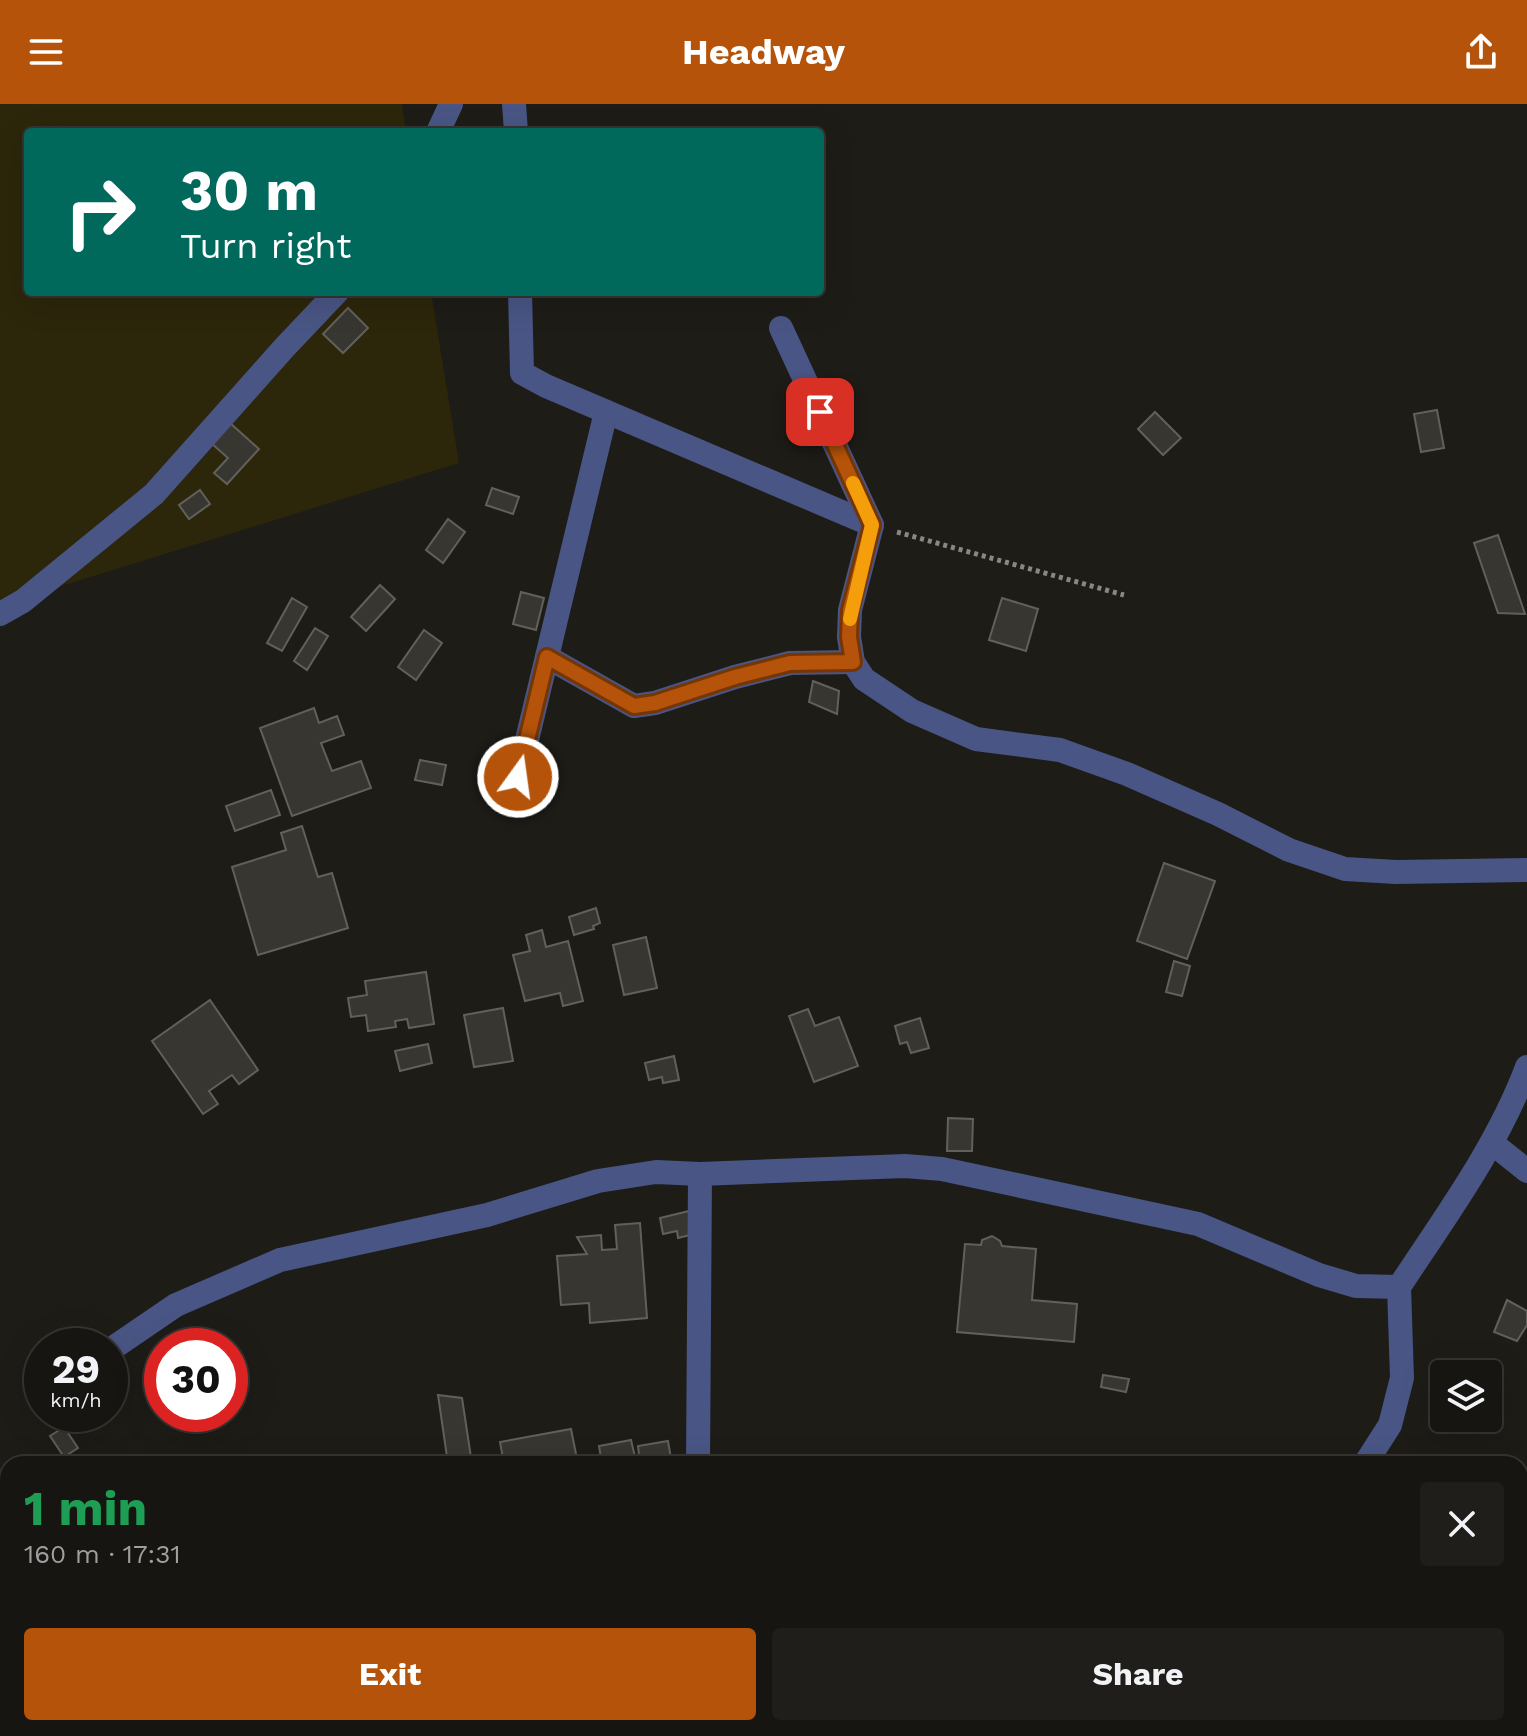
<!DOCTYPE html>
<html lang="en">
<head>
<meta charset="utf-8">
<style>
  body { margin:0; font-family:"Work Sans",sans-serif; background:#1f1e1a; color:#f1f3f6; height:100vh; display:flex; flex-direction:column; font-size:30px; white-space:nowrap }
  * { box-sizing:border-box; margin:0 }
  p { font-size:26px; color:#9e9f9f }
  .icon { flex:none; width:44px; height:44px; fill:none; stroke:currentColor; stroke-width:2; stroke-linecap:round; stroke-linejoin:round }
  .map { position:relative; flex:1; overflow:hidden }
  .sheet { position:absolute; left:0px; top:1352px; width:1528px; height:280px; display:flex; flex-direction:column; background:#161511; border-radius:24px 24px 0 0; box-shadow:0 8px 32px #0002,0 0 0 2px #353431 }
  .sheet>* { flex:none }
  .guide { position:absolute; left:24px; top:24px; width:800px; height:168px; border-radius:8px; box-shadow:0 8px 32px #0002,0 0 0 2px #353431; background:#00695c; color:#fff; overflow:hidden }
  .tools { position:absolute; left:1430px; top:1256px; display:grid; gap:16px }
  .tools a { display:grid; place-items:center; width:72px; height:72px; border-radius:8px; background:#161511; box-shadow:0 8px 32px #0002,0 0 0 2px #353431; font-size:40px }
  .speed { position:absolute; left:24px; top:1224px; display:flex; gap:16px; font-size:40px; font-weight:700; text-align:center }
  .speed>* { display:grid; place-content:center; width:104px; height:104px; border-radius:50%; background:#161511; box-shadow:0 8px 32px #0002,0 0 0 2px #353431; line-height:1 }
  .speed small { font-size:20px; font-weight:400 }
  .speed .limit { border:12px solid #d22; background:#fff; color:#111 }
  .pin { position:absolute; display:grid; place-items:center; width:68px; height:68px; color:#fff; margin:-34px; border-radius:16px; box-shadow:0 4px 12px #0006 }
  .me { position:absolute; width:88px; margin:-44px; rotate:14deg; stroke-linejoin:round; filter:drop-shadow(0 0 6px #0008) }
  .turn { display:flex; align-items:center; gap:28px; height:168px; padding:0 24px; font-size:36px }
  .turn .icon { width:104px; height:104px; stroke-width:2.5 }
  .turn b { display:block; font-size:56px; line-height:68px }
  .round { display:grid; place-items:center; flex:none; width:84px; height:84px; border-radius:8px; background:#1f1e1a }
  .head { display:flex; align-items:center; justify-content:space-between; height:136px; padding:0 24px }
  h1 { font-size:48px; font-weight:700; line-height:60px; color:#1e9e55 }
  .primary-button { display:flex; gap:16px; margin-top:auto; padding:16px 24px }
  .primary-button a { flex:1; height:92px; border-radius:8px; background:#b45309; color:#fff; font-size:32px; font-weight:700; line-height:92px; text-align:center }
  .primary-button a+a { background:#1f1e1a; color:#f1f3f6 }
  header { display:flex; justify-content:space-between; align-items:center; height:104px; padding:0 24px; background:#b45309; color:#fff; font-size:36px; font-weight:700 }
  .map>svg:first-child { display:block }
  .green { fill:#2c260b }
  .building { fill:#373630; stroke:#62605a; stroke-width:2 }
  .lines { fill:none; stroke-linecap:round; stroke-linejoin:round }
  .path { stroke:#888783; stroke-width:5; stroke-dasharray:4 4; stroke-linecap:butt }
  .street { stroke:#495584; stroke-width:24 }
  .route-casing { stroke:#753606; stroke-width:20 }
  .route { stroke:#b45309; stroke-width:14 }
  .slow { stroke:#f59e0b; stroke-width:14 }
</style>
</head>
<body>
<header><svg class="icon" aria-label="menu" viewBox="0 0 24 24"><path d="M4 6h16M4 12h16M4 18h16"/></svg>Headway<svg class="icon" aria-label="share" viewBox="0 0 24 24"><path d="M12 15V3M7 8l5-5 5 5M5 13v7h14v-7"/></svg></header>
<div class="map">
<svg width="1527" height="1632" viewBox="0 0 1527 1632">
  <rect width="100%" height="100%" fill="#1d1c17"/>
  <polygon class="green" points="0,0 402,0 406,28 28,28 28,188 431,188 459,359 0,501"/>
  <g class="building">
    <polygon points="348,204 368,224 343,249 323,230"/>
    <polygon points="1437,306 1444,344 1421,348 1414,310"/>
    <polygon points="1155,308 1181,334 1163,351 1138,325"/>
    <polygon points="230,319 259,345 227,380 214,369 228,354 211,339"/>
    <polygon points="492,384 519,393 513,410 486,401"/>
    <polygon points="200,386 210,400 189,415 179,401"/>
    <polygon points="448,415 465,428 443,459 426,446"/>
    <polygon points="1498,431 1525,510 1498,509 1474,439"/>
    <polygon points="380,481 395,495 366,527 351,513"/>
    <polygon points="521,488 544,494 536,526 513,520"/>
    <polygon points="292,494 307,503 282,547 267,539"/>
    <polygon points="1002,494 1038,505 1026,547 989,536"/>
    <polygon points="315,524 328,532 307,566 294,557"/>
    <polygon points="424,526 442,539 416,576 398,563"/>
    <polygon points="813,577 839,587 837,610 809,598"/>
    <polygon points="314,604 319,619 337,612 344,631 321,639 332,667 361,657 371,684 292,712 260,624"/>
    <polygon points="420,656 446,661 442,681 415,676"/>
    <polygon points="271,686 280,711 235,727 226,702"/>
    <polygon points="302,722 318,773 332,769 348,824 258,851 232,763 286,746 281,729"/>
    <polygon points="1164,759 1215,777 1187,855 1137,837"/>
    <polygon points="596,804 600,819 593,822 594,825 574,831 569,813"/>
    <polygon points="542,826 546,843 568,837 583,897 563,902 560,889 525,897 513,851 530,847 526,831"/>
    <polygon points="646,833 657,884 624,891 613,841"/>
    <polygon points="1174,857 1190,862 1182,892 1166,888"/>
    <polygon points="426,868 434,920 409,924 407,915 395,917 396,923 368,927 366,911 351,913 348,894 367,891 365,877"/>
    <polygon points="210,896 258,966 239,980 232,971 209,987 218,1000 203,1010 152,937"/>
    <polygon points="503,904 513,957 474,963 464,911"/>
    <polygon points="808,905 815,922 839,913 858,962 814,978 789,912"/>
    <polygon points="920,914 929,944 911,949 907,938 900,940 895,922"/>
    <polygon points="428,940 432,959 400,967 395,947"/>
    <polygon points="674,952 679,976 663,979 662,973 649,976 645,959"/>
    <polygon points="948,1014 973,1015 972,1047 947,1047"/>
    <polygon points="689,1107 694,1130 678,1134 677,1127 663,1130 660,1114"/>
    <polygon points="640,1119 647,1214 590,1219 589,1199 561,1201 557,1152 587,1150 577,1133 601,1131 602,1146 617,1145 615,1121"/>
    <polygon points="992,1132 1000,1137 1002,1142 1036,1145 1032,1196 1077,1200 1074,1238 957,1228 965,1140 981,1141 982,1136"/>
    <polygon points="1507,1196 1527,1207 1527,1221 1517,1237 1494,1228"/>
    <polygon points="1103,1271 1129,1275 1126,1288 1101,1283"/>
    <polygon points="438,1291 462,1294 472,1360 448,1360"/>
    <polygon points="64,1323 78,1344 64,1353 50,1332"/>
    <polygon points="571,1325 578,1360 504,1360 500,1338"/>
    <polygon points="631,1336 635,1353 624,1355 625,1360 602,1360 599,1342"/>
    <polygon points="668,1337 672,1360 640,1360 638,1342"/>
  </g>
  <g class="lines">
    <polyline class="path" points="897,428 1124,491"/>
    <g class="street">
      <polyline points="514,0 516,28"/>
      <polyline points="438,28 451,0"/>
      <polyline points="520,188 522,269 546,282 872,421"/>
      <polyline points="781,224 872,421 850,506 849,533 853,558 864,575 912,607 976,635 1060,646 1127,670 1218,710 1289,746 1345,765 1396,768 1527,766"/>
      <polyline points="0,510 23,497 154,390 284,244 337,188"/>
      <polyline points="547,553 634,602 655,599 735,573 790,559 853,558"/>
      <polyline points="518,673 606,308"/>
      <polyline points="1492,1039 1527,1067"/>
      <path d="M110,1246L176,1201L280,1156L487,1111L598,1077L656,1068L700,1070L905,1062L942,1065L1198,1120L1319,1171L1356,1182L1399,1183C1445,1113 1497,1043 1527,963"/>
      <polyline points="698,1360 700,1070"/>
      <polyline points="1365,1360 1390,1321 1402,1274 1399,1183"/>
      <polyline points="1520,1603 1527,1609"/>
      <polyline points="1225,1632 1229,1624"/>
    </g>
  </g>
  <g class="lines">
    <defs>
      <polyline id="route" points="518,673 547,553 634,602 655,599 735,573 790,559 853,558 849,533 850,506 872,421 820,308"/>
    </defs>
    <use href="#route" class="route-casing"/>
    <use href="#route" class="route"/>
    <polyline class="slow" points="850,515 872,421 853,379"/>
  </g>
</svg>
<div class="tools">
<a><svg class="icon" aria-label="layers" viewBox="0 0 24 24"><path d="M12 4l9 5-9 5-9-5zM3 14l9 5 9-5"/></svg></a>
</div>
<div class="speed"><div>29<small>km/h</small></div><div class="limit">30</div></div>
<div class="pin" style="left:820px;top:308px;background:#d93025"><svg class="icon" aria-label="arrive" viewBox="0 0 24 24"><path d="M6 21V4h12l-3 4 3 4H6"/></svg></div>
<svg class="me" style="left:518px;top:673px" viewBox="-20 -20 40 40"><circle r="17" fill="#b45309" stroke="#fff" stroke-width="3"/><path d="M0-11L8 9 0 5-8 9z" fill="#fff"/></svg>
<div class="guide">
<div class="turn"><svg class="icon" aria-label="right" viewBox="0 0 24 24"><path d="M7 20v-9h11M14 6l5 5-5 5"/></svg><div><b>30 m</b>Turn right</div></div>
</div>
<section class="sheet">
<div class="head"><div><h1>1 min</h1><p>160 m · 17:31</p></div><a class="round"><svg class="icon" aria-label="close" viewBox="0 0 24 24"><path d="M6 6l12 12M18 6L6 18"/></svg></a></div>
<div class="primary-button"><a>Exit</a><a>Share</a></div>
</section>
</div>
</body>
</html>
